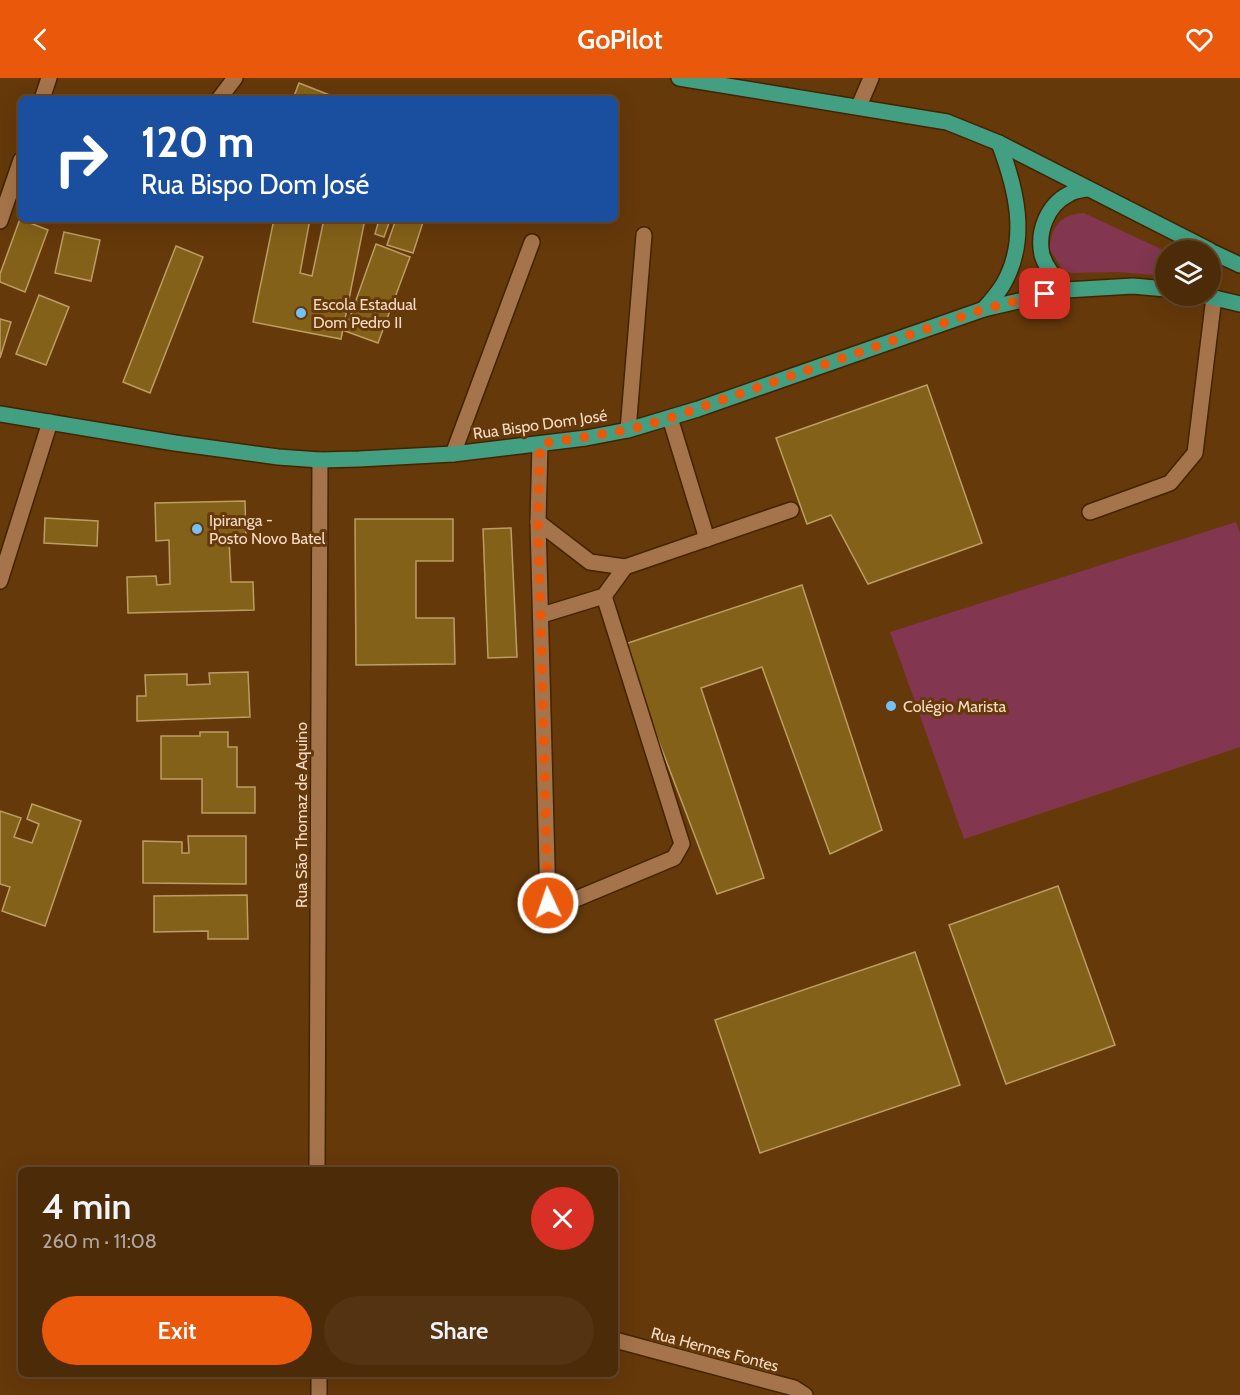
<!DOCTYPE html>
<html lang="en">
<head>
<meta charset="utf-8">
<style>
  body { margin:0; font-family:Cabin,sans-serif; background:#533312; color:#f1f3f6; height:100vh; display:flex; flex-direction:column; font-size:22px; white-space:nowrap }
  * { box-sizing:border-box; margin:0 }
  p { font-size:20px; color:#b2a79c }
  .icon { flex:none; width:33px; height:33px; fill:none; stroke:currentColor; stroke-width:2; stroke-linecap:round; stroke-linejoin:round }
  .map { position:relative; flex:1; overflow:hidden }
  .drawer { position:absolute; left:18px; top:1089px; width:600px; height:210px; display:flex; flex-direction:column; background:#4c2b08; border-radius:9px; box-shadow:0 6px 24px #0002,0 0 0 2px #634729 }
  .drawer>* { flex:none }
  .banner { position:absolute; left:18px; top:18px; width:600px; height:126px; border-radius:9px; box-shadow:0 6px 24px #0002,0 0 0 2px #634729; background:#1a4fa0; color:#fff; overflow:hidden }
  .tools { position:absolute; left:1155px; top:162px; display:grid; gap:12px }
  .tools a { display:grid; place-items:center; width:66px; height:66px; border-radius:50%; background:#4c2b08; box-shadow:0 6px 24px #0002,0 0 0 2px #634729; font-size:30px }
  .pin { position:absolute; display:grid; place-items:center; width:51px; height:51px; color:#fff; margin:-26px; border-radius:12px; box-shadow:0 3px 9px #0006 }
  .me { position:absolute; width:66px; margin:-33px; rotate:357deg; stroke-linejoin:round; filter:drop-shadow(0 0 4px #0008) }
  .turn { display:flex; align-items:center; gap:21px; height:126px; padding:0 24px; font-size:27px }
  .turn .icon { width:78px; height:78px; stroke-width:2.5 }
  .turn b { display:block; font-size:42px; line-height:51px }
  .round { display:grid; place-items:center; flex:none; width:63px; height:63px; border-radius:32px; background:#533312 }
  .overview { display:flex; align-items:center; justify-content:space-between; height:102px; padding:0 24px }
  h1 { font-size:36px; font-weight:600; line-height:45px }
  .cta { display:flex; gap:12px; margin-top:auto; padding:12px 24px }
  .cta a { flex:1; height:69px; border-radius:36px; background:#ea580c; color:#fff; font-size:24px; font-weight:600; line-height:69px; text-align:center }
  .cta a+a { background:#533312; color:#f1f3f6 }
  header { display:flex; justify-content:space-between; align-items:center; height:78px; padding:0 24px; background:#ea580c; color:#fff; font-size:27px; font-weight:600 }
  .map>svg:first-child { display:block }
  .green { fill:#823650 }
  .building { fill:#836118; stroke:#bd9d64; stroke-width:1.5 }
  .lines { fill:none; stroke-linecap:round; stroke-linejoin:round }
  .minor-casing { stroke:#432300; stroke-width:18 }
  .major-casing { stroke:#432300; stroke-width:18 }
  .minor { stroke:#a5744a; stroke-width:15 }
  .major { stroke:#429f82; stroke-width:15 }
  .route { stroke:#ea580c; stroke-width:10; stroke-dasharray:0 18 }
  .poi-dot { fill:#75c0f6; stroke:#65390a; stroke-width:2 }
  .labels { text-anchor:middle; stroke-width:6; stroke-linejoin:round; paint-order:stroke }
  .poi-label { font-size:16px; fill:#f5dac4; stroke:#65390a; text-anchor:start }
  .street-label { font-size:16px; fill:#f5dac4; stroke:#65390a }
</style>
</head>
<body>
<header><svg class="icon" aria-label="back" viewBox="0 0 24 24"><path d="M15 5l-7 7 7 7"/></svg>GoPilot<svg class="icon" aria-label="heart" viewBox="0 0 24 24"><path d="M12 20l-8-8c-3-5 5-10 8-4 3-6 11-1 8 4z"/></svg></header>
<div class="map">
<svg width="1240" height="1317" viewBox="0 0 1240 1317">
  <rect width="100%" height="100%" fill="#65390a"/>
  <g class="green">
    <path d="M1084,135L1165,173V198L1118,194L1071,195L1063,192L1050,172C1050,149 1061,136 1084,135Z"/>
    <polygon points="1236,444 1240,455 1240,669 964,761 890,554"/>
  </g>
  <g class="building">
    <polygon points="299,5 332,18 331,21 293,21"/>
    <polygon points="20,141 48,152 25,214 0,204 0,196"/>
    <polygon points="274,141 310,141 300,195 312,198 324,141 365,141 341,261 253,244"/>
    <polygon points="396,141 424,141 413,175 387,167"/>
    <polygon points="379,142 389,145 384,159 375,156"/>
    <polygon points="64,154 100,162 91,203 55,195"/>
    <polygon points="376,166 410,179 378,265 345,253"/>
    <polygon points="176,168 203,179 150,315 123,304"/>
    <polygon points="39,217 69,229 46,287 16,276"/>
    <polygon points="0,241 11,244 0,280"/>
    <polygon points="927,307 982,465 868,506 831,437 807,446 776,360"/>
    <polygon points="245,423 246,460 229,460 231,504 253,504 254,532 128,535 127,499 156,498 157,507 170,506 169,462 156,463 155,425"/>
    <polygon points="45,440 98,443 97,468 44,465"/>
    <polygon points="355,441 453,441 453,483 416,483 416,540 454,540 455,586 356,587"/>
    <polygon points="511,450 517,579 488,580 483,451"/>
    <polygon points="802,507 882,752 830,776 762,589 701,610 764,800 717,816 622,567"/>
    <polygon points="248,594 250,639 137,643 137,618 146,618 145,597 187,596 187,607 210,606 209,595"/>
    <polygon points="200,654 228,654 228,669 237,669 237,709 255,709 255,735 202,735 202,701 161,701 161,658 200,658"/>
    <polygon points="32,726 81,743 45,848 2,833 10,809 0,806 0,733 21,740 14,759 32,765 39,746 27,741"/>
    <polygon points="188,758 246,758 246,806 143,805 143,763 182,764 182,775 189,775"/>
    <polygon points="1058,808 1115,967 1006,1006 949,847"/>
    <polygon points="247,817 248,861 208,861 208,853 154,854 154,818"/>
    <polygon points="915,874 960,1007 760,1075 715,942"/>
  </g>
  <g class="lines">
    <defs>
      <g id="minor">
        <polyline points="42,21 49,0"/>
        <polyline points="219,21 235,0"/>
        <polyline points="859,28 871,0"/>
        <polyline points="0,143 21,82"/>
        <polyline points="670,340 707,461"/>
        <polyline points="628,352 644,157"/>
        <polyline points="540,366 538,444 548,825 564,826 674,780 682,766 604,518"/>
        <polyline points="453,376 532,164"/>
        <polyline points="1090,434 1170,405 1195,375 1214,219"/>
        <polyline points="538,444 590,484 625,489 791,432"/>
        <polyline points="0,503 50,344"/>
        <polyline points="542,537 604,518 625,489"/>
        <polyline points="317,1092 320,382"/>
        <polyline points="615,1262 794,1310 805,1317"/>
        <polyline points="319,1296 319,1317"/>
      </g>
      <g id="major">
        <polyline points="679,0 947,44 999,65 1209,172"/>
        <polyline points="1210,173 1240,187"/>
        <path d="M1066,212C1056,202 1046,190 1042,177C1037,154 1047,127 1069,116C1074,113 1081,112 1087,111"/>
        <polyline points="1206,218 1240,226"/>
        <path d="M984,231C991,223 999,214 1004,205C1029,160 1016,110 999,65"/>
        <polyline points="0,336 175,365 278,379 320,382 359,381 453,376 586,360 628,352 698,331 984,231 1066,212 1133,208 1166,211"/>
      </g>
    </defs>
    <use href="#minor" class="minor-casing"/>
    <use href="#major" class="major-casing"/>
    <use href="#minor" class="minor"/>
    <use href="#major" class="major"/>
  </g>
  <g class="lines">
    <polyline class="route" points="548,825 538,444 540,366 628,352 670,340 984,231 1045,216"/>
  </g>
  <g class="poi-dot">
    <circle cx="301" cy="235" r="6"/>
    <circle cx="197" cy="451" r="6"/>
    <circle cx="891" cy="628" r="6"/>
  </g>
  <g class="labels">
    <g class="poi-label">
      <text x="313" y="232">Escola Estadual<tspan x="313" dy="18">Dom Pedro II</tspan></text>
      <text x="209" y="448">Ipiranga -<tspan x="209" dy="18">Posto Novo Batel</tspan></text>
      <text x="903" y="634">Colégio Marista</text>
    </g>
    <g class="street-label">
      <text transform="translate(540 346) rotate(-8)" y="6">Rua Bispo Dom José</text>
      <text transform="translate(301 737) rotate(-90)" y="6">Rua São Thomaz de Aquino</text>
      <text transform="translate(715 1271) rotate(15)" y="6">Rua Hermes Fontes</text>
    </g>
  </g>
</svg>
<div class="tools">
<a><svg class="icon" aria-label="layers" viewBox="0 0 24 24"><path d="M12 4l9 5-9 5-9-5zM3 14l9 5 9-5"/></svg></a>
</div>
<div class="pin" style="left:1045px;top:216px;background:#d93025"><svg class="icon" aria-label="arrive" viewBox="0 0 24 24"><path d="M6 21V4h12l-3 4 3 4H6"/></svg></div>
<svg class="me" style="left:548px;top:825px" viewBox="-20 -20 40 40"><circle r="17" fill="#ea580c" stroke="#fff" stroke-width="3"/><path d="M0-11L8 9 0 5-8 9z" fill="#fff"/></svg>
<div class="banner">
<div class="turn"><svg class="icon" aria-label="right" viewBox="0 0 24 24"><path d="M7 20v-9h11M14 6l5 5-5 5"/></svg><div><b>120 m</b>Rua Bispo Dom José</div></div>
</div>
<section class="drawer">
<div class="overview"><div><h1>4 min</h1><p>260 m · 11:08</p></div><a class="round" style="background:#d93025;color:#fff"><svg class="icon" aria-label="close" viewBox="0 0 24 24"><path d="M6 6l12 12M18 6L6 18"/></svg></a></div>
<div class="cta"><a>Exit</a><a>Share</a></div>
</section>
</div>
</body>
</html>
